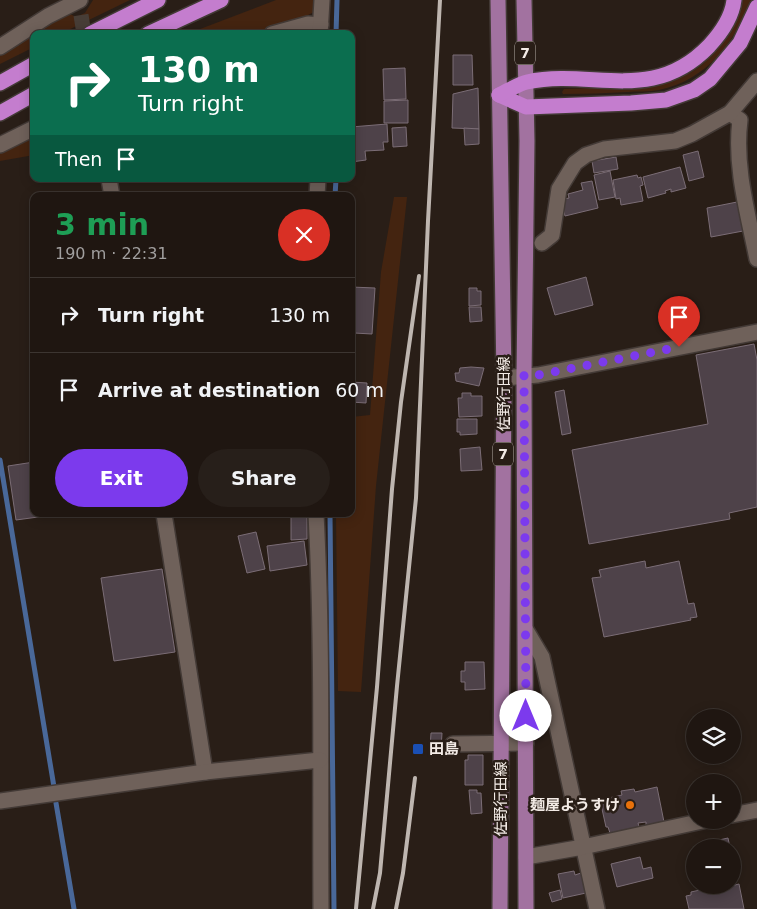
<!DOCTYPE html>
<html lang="en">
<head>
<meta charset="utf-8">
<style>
  body { margin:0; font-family:"DejaVu Sans","Noto Sans JP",sans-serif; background:#271f1a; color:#f1f3f6; height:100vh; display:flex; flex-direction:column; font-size:19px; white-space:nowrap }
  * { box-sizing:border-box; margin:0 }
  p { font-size:16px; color:#a19f9f }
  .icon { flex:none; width:28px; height:28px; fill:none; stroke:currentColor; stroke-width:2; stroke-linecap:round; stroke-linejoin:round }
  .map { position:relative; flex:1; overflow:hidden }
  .panel { position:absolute; left:30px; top:192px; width:325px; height:325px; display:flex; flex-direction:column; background:#1f1611; border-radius:10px; box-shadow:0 2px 12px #0003,0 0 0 1px #3c3531 }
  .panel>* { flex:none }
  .guide { position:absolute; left:30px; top:30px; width:325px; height:152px; border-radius:10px; box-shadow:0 2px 12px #0003,0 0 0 1px #3c3531; background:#0b6e4f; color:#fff; overflow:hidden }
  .fabs { position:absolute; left:686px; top:709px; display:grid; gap:10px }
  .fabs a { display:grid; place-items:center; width:55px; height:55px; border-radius:50%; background:#1f1611; box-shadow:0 2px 12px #0003,0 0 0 1px #3c3531; font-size:25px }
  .pin { position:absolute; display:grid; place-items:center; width:42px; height:42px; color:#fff; margin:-51px -21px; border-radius:50% 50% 50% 0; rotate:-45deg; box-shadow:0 0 5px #0007 }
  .pin .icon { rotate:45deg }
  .me { position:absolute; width:55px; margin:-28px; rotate:0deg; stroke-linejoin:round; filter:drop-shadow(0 0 4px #0008) }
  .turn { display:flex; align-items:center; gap:18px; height:105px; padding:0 25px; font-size:22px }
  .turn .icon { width:65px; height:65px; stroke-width:2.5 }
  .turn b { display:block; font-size:35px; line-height:42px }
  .then { display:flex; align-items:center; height:48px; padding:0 25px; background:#0003; gap:10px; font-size:19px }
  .round { display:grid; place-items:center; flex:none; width:52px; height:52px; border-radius:26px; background:#271f1a }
  .summary { display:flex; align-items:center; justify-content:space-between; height:85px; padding:0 25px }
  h1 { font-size:30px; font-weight:700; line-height:38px; color:#1e9e55 }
  .cta { display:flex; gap:10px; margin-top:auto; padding:10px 25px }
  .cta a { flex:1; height:58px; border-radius:30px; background:#7c3aed; color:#fff; font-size:20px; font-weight:700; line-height:58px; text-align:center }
  .cta a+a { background:#271f1a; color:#f1f3f6 }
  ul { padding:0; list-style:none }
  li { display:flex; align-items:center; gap:15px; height:75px; padding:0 25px; border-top:1px solid #3c3531 }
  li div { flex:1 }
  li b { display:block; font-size:19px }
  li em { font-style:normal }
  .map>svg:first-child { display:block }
  .green { fill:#442410 }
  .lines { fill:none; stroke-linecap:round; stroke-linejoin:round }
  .stream { stroke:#496899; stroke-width:5 }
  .building { fill:#4e4249; stroke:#7b6d76 }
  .minor-tunnel { stroke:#473d36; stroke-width:15; stroke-dasharray:15 8; stroke-linecap:butt }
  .minor-casing { stroke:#433a36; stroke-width:18 }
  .major-casing { stroke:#433a36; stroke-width:18 }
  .highway-casing { stroke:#433a36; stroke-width:18 }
  .minor { stroke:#6f615a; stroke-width:15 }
  .major { stroke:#a272a0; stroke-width:15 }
  .highway { stroke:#c47dce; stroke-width:15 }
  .rail { stroke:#beb6b0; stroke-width:4 }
  .route { stroke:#7c3aed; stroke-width:9; stroke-dasharray:0 16.2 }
  .transit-dot { fill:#1a4fb4; stroke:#291e17; stroke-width:2 }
  .food-dot { fill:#e8710a; stroke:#291e17; stroke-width:2 }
  .labels { text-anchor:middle; stroke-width:5; stroke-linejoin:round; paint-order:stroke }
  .shield { fill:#291e17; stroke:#b6aea8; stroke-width:1 }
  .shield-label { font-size:14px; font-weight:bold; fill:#f3ebe6 }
  .street-label { font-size:15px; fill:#f3ebe6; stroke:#291e17 }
  .poi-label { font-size:15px; font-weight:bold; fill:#f3ebe6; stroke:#291e17; text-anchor:start }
</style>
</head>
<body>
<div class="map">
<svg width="757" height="909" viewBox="0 0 757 909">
  <rect width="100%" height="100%" fill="#291e17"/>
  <g class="green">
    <polygon points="93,0 130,0 60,34 34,34 34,47 0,64 0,54 51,20 68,13 76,17 85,13"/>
    <polygon points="276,0 316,0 316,11 304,17 254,34 187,34"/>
    <path d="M742,0H751C734,43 707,80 659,90C649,92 638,91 628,92C607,93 585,94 563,94L562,92L564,89C602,87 654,89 689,73C702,67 712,55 720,45C730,33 740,15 742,0Z"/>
    <polygon points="34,134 34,155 0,161 0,152"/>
    <polygon points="394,197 407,197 376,486 361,692 338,691 336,514 351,514 351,417 370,415 381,272"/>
  </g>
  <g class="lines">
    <g class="stream">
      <polyline points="336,34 337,0"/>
      <polyline points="335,196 336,179"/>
      <polyline points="0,460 54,787"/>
      <polyline points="330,514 334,909"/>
      <polyline points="56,803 74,909"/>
    </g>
  </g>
  <g class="building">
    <polygon points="453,55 472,55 473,85 453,85"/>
    <polygon points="405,68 406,99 384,100 383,69"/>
    <polygon points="478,88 479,129 452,128 453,94"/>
    <polygon points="408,100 408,123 384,123 384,101"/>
    <polygon points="387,124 388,142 383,142 384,150 365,151 366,160 351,162 351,127"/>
    <polygon points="406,127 407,146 393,147 392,128"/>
    <polygon points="464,128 479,129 479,144 465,145"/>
    <polygon points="698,151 704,177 689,181 683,155"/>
    <polygon points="616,157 618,169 594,173 592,161"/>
    <polygon points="680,167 686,188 671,192 671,189 665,191 666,193 648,198 643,177"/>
    <polygon points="610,171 615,197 599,200 594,175"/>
    <polygon points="637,175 638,178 641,177 643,185 640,186 643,201 621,205 620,198 616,199 613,180"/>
    <polygon points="592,181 598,208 565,216 562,204 565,203 564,199 569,198 568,194 583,190 581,183"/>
    <polygon points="737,202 743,231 711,237 707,208"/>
    <polygon points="586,277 593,305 555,315 547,288"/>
    <polygon points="351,287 375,288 372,334 354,333 355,317 351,317"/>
    <polygon points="469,288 477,288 477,291 481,291 481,305 469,306"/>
    <polygon points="469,307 481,307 482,321 470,322"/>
    <polygon points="754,344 757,360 757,507 729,513 730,519 589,544 572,450 708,424 696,355"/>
    <polygon points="471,367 484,368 479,386 456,381 455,373 459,373 460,368"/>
    <polygon points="351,382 367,383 366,403 351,402"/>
    <polygon points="564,390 571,433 562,435 555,392"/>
    <polygon points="462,393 471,393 471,396 482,396 482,416 459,417 458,398 462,398"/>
    <polygon points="457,419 477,419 477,434 460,435 460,432 457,432"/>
    <polygon points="480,447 482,470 461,471 460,449"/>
    <polygon points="34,462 34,514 60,514 16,520 8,466"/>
    <polygon points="307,515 307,539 291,540 291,516"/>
    <polygon points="256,532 265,569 247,573 238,536"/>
    <polygon points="304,541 307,565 270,571 267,546"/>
    <polygon points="645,561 646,568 679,561 688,604 694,603 697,617 690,618 691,620 604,637 592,578 601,577 599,570"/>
    <polygon points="162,569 175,652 114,661 101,578"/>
    <polygon points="465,662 484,662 485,689 465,690 465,682 461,682 461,671 465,671"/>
    <polygon points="431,733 442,733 441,749 430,748"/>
    <polygon points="468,755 483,755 483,785 465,785 465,760 468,760"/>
    <polygon points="657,787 664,822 646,826 646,822 638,823 639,827 610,833 608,827 606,827 600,800 622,795 621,791 634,789 635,792"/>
    <polygon points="469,790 477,790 477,793 481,793 482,813 471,814"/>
    <polygon points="728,838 730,848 715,848 714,843 719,843 719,840"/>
    <polygon points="640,857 643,869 651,867 653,878 617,887 611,864"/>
    <polygon points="574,871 575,875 581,873 586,893 563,898 558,874"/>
    <polygon points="739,884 744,909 689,909 686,896 691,895 691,892 722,885 727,885 727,887"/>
    <polygon points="560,890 562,899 552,902 549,893"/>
  </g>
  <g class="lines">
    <polyline class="minor-tunnel" points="81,15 84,34"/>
    <defs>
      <g id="minor">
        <polyline points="272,34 308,24 321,25"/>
        <polyline points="320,34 322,0"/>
        <polyline points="0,47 48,16 80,0"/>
        <path d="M730,113L740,120C734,166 748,214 757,259"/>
        <polyline points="0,145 34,128"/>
        <polyline points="109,179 112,196"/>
        <polyline points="317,196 318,179"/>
        <polyline points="542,243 552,235 559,189 575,163 586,155 604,149 675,141 692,134 730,113 757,81"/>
        <polyline points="504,378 538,375 757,332"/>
        <polyline points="164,514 205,772"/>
        <path d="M316,514C323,646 320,777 321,909"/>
        <polyline points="526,630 542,657 597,909"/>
        <polyline points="453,744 526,743"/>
        <polyline points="0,801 205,772 320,760"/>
        <polyline points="732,815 757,810"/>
        <polyline points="526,857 583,847 707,820"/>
      </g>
      <g id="major">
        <polyline points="498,0 504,378 500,909"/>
        <polyline points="524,0 527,141 524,375 526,909"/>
      </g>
      <g id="highway">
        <polyline points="90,34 158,0"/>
        <polyline points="148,34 221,0"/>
        <polyline points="0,83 34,64"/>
        <polyline points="499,95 526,107 631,103 666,100 694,90 710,79 740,43 757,7"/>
        <path d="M499,95C508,91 518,84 527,82C593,68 652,105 709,46C721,33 732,18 734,0"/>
        <polyline points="0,113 34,94"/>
      </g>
    </defs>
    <use href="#minor" class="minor-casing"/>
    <use href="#major" class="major-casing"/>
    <use href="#highway" class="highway-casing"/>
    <use href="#minor" class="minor"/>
    <use href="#major" class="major"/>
    <use href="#highway" class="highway"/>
    <g class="rail">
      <polyline points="356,909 377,687 392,489 401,402 419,276"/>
      <polyline points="373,909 380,873 397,686 416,498 428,221 440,0"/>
      <polyline points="396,909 403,873 415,778"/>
    </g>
  </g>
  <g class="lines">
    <polyline class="route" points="526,716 524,375 538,375 679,347"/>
  </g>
  <rect class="transit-dot" x="412" y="743" width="12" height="12" rx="2.5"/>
  <circle class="food-dot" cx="630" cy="805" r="5"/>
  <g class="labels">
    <g class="shield">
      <rect x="515" y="41.5" width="20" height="23" rx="4"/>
      <rect x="493" y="442.5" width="20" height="23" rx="4"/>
    </g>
    <g class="shield-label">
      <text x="525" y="58">7</text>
      <text x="503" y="459">7</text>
    </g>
    <g class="street-label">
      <text transform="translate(504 394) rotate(-90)" y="5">佐野行田線</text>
      <text transform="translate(501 799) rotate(-90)" y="5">佐野行田線</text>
    </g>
    <g class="poi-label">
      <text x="429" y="754">田島</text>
      <text x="620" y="810" text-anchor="end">麺屋ようすけ</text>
    </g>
  </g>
</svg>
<div class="fabs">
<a><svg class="icon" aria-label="layers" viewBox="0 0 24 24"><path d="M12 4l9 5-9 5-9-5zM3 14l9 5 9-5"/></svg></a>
<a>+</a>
<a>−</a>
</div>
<div class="pin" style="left:679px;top:347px;background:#d93025"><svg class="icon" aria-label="arrive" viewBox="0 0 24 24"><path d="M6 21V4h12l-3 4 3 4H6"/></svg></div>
<svg class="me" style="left:526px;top:716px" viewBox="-20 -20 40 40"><circle r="19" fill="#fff"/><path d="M0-13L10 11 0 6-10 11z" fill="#7c3aed"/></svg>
<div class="guide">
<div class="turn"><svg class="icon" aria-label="right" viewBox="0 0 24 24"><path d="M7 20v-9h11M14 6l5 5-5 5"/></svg><div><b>130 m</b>Turn right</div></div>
<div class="then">Then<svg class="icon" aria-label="arrive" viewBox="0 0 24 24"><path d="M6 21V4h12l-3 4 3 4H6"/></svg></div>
</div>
<section class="panel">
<div class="summary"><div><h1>3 min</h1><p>190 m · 22:31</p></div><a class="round" style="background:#d93025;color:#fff"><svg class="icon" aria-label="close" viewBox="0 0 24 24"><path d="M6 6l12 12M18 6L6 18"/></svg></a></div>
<ul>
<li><svg class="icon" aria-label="right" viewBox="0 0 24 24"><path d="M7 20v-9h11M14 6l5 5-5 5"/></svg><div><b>Turn right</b></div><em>130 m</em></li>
<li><svg class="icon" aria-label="arrive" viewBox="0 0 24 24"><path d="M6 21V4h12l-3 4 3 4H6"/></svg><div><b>Arrive at destination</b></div><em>60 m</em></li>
</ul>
<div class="cta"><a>Exit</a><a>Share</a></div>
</section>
</div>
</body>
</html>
